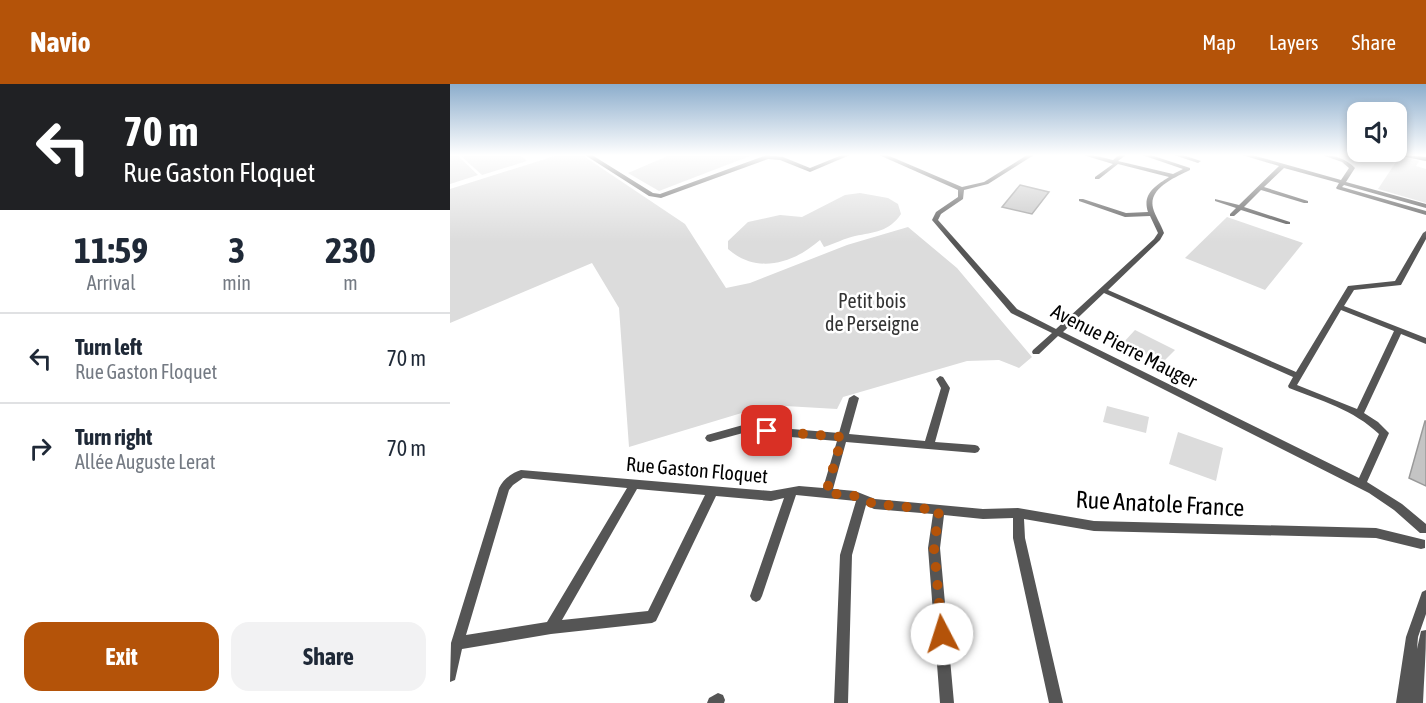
<!DOCTYPE html>
<html lang="en">
<head>
<meta charset="utf-8">
<style>
  body { margin:0; font-family:"Asap Condensed",sans-serif; background:#f2f2f3; color:#1f2937; height:100vh; display:flex; flex-direction:column; font-size:22px; white-space:nowrap }
  * { box-sizing:border-box; margin:0 }
  p { font-size:20px; color:#747a83 }
  .icon { flex:none; width:33px; height:33px; fill:none; stroke:currentColor; stroke-width:2; stroke-linecap:round; stroke-linejoin:round }
  .map { position:relative; flex:1; overflow:hidden }
  .details { display:flex; flex-direction:column; background:#fff; width:450px }
  .details>* { flex:none }
  .top-card { background:#202124; color:#fff; overflow:hidden }
  .tools { position:absolute; left:897px; top:18px; display:grid; gap:12px }
  .tools a { display:grid; place-items:center; width:60px; height:60px; border-radius:12px; background:#fff; box-shadow:0 3px 9px #0003; font-size:30px }
  .pin { position:absolute; display:grid; place-items:center; width:51px; height:51px; color:#fff; margin:-26px; border-radius:12px; box-shadow:0 3px 9px #0006 }
  .me { position:absolute; width:66px; margin:-33px; rotate:355deg; stroke-linejoin:round; filter:drop-shadow(0 0 4px #0008) }
  .turn { display:flex; align-items:center; gap:21px; height:126px; padding:0 24px; font-size:27px }
  .turn .icon { width:78px; height:78px; stroke-width:2.5 }
  .turn b { display:block; font-size:42px; line-height:51px }
  .eta { display:flex; justify-content:space-evenly; align-items:center; height:102px; text-align:center }
  .eta b { font-size:36px; font-weight:700; line-height:42px }
  .cta { display:flex; gap:12px; margin-top:auto; padding:12px 24px }
  .cta a { flex:1; height:69px; border-radius:18px; background:#b45309; color:#fff; font-size:24px; font-weight:700; line-height:69px; text-align:center }
  .cta a+a { background:#f2f2f3; color:#1f2937 }
  ul { padding:0; list-style:none }
  li { display:flex; align-items:center; gap:18px; height:90px; padding:0 24px; border-top:2px solid #e0e1e3 }
  li div { flex:1 }
  li b { display:block; font-size:22px }
  li em { font-style:normal }
  header { display:flex; align-items:center; gap:36px; box-sizing:border-box; height:84px; padding:0 30px; background:#b45309; color:#fff }
  header strong { font-size:28px }
  nav { display:flex; gap:33px; margin-inline-start:auto; font-size:21px }
  main { display:flex; flex:1; min-height:0 }
  .map>svg:first-child { display:block }
  .green { fill:#dcdcdc }
  .building { fill:#c4c4c4; stroke:#999; stroke-width:1.5 }
  .lines { fill:none; stroke-linecap:round; stroke-linejoin:round }
  .primary-casing { stroke:#dbdbdb; stroke-width:1 }
  .street { fill:#555; fill-rule:evenodd }
  .primary { fill:#000; fill-rule:evenodd }
  .route { stroke:#b45309; stroke-width:10; stroke-dasharray:0 18 }
  .labels { text-anchor:middle; stroke-width:5; stroke-linejoin:round; paint-order:stroke }
  .park-label { font-size:20px; fill:#333; stroke:#fff }
  .street-label { font-size:20px; fill:#000; stroke:#fff }
  .near-street-label { font-size:24px; fill:#000; stroke:#fff }
</style>
</head>
<body>
<header>
<strong>Navio</strong>
<nav><a>Map</a><a>Layers</a><a>Share</a></nav>
</header>
<main>
<section class="details">
<div class="top-card">
<div class="turn"><svg class="icon" aria-label="left" viewBox="0 0 24 24"><path d="M17 20v-9H6M10 6l-5 5 5 5"/></svg><div><b>70 m</b>Rue Gaston Floquet</div></div>
</div>
<div class="eta">
<div><b>11:59</b><p>Arrival</p></div>
<div><b>3</b><p>min</p></div>
<div><b>230</b><p>m</p></div>
</div>
<ul>
<li><svg class="icon" aria-label="left" viewBox="0 0 24 24"><path d="M17 20v-9H6M10 6l-5 5 5 5"/></svg><div><b>Turn left</b><p>Rue Gaston Floquet</p></div><em>70 m</em></li>
<li><svg class="icon" aria-label="right" viewBox="0 0 24 24"><path d="M7 20v-9h11M14 6l5 5-5 5"/></svg><div><b>Turn right</b><p>Allée Auguste Lerat</p></div><em>70 m</em></li>
</ul>
<div class="cta"><a>Exit</a><a>Share</a></div>
</section>
<div class="map">
<svg width="976" height="619" viewBox="0 0 976 619">
  <rect width="100%" height="100%" fill="#fff"/>
  <g class="green">
    <polygon points="0,71 7,71 28,91 0,100"/>
    <polygon points="18,71 70,71 77,77 32,91 12,73"/>
    <polygon points="108,71 132,71 235,140 276,204 300,199 397,161 458,143 507,184 582,273 569,284 549,276 517,277 393,313 387,325 318,321 179,363 169,224 142,179 0,239 0,105"/>
    <polygon points="220,71 298,71 300,72 209,107 178,89"/>
    <polygon points="950,72 969,77 966,82 976,85 976,119 928,105"/>
    <path d="M410,109L438,114L448,120L451,130C439,148 424,148 405,152C395,154 384,160 374,163L370,156C344,179 307,191 278,165V157L298,138L330,131L352,133L395,111Z"/>
    <polygon points="777,133 853,159 815,206 735,174"/>
    <polygon points="685,246 725,266 712,279 673,259"/>
    <polygon points="657,322 699,333 696,349 653,338"/>
    <polygon points="728,348 773,364 766,397 719,380"/>
  </g>
  <g class="building">
    <polygon points="570,101 599,108 582,130 552,123"/>
    <polygon points="975,337 976,337 976,402 959,394"/>
  </g>
  <g class="lines">
    <defs>
      <polygon id="primary" points="955,71 976,73 976,77 956,73"/>
    </defs>
    <use href="#primary" class="primary-casing"/>
    <g class="street">
      <polygon points="135,71 142,71 203,109 210,110 317,71 333,73 360,84 392,71 400,71 360,88 330,76 318,75 211,114 199,112"/>
      <path d="M429,71H437L512,103L534,98L577,71H584L538,100L514,106L513,115L491,130L488,136L567,225L606,245L704,155L708,149L700,132L675,133L629,117V115H633L676,129L698,128C692,110 705,102 719,93L668,80L649,95H645V93L663,80L633,71H643L663,76L669,71H676L668,77L723,90L733,85L692,71H701L740,84V86C726,93 698,104 703,124C705,132 711,140 714,149L710,156L658,206L846,288L898,202L945,197L973,149L976,147V155L951,201L904,206L894,222L976,254V260L951,250L914,329L928,338L939,349L917,398L952,420L976,440V449H970L944,426L919,409L608,252L589,270H583L582,268L583,266L602,249L561,229L482,136L486,128L508,113V106ZM654,209L843,293L838,302L839,304C870,316 904,326 929,350L909,394L613,248ZM891,226L944,247L907,325L847,301Z"/>
      <polygon points="724,71 733,71 751,77 748,79"/>
      <path d="M792,71H802L891,96L899,84L892,78L872,71C886,71 896,75 905,84L896,98L976,120V124L894,101L892,103L976,127V131L887,105L886,104L889,99L834,84L814,103L858,117V119H854L811,106L794,123L840,138V140H836L791,126L784,132H780V130L786,124L765,117V115L789,121L829,82Z"/>
      <path d="M490,292L493,293L500,304L485,358L525,361L528,362L530,365L528,368L525,369L396,358L383,405L405,407L425,415L533,425L568,424L644,437L926,444L971,455L975,456V464L971,465L926,454L644,447L574,435L575,454L613,619H599L563,454V434L533,435L494,431L490,464L504,619H490L478,464L483,430L424,425L416,421L402,471L398,619H384L390,471L406,417L346,411L312,512L310,516L306,518L302,516L300,512L334,414L321,417L266,412L206,537L202,539L101,550L12,565L5,596L0,598L1,559L49,404C53,395 62,389 71,386L321,407L349,402L373,404L387,357L293,349L260,358L257,357L255,354L257,351L293,341L389,349L399,314L404,311L409,314L399,350L475,357L491,304L486,295ZM73,394L177,404L97,538L16,551L59,406L63,401ZM187,405L255,411L198,527L112,536Z"/>
      <path d="M976,506V530L968,553L967,565L971,547L976,546C976,571 974,594 973,619H946L956,553L972,508Z"/>
      <polygon points="268,609 273,611 275,616 274,619 257,619 259,614"/>
    </g>
    <use href="#primary" class="primary"/>
  </g>
  <linearGradient id="sky" x2="0" y2="1"><stop stop-color="#8cadcc"/><stop offset="0.45" stop-color="#fff"/><stop offset="1" stop-color="#fff" stop-opacity="0"/></linearGradient>
  <rect width="976" height="158" fill="url(#sky)"/>
  <g class="lines">
    <polyline class="route" points="317,347 392,353 376,409 405,412 424,420 489,426 484,464 492,550"/>
  </g>
  <g class="labels">
    <g class="park-label">
      <text x="422" y="224">Petit bois<tspan x="422" dy="23">de Perseigne</tspan></text>
    </g>
    <g class="street-label">
      <text transform="translate(674 262) rotate(27)" y="7">Avenue Pierre Mauger</text>
      <text transform="translate(247 386) rotate(5)" y="7">Rue Gaston Floquet</text>
    </g>
    <g class="near-street-label">
      <text transform="translate(710 420) rotate(3)" y="8">Rue Anatole France</text>
    </g>
  </g>
</svg>
<div class="tools">
<a><svg class="icon" aria-label="sound" viewBox="0 0 24 24"><path d="M4 9h4l5-4v14l-5-4H4zM17 9q2 3 0 6"/></svg></a>
</div>
<div class="pin" style="left:317px;top:347px;background:#d93025"><svg class="icon" aria-label="arrive" viewBox="0 0 24 24"><path d="M6 21V4h12l-3 4 3 4H6"/></svg></div>
<svg class="me" style="left:492px;top:550px" viewBox="-20 -20 40 40"><circle r="19" fill="#fff"/><path d="M0-13L10 11 0 6-10 11z" fill="#b45309"/></svg>
</div>
</main>
</body>
</html>
